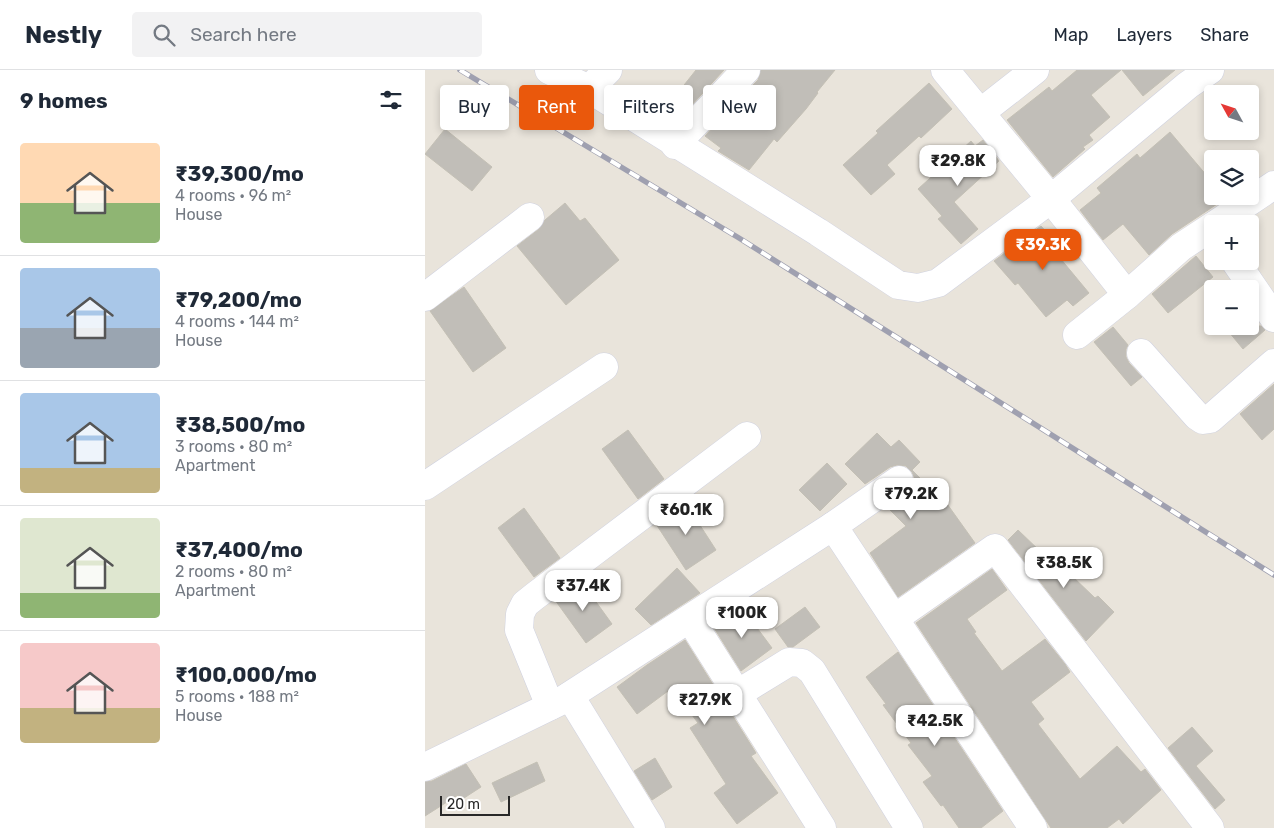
<!DOCTYPE html>
<html lang="en">
<head>
<meta charset="utf-8">
<style>
	:root { --surface:#fff; --page:#f2f2f3; --text:#1f2937; --muted:#747a83; --line:#e0e1e3; --accent:#ea580c }
	body { margin:0; font-family:Rubik,sans-serif; background:var(--page); color:var(--text); height:100vh; display:flex; flex-direction:column; font-size:19px; white-space:nowrap }
	* { box-sizing:border-box; margin:0 }
	p { font-size:16px; color:var(--muted) }
	.icon { flex:none; width:28px; height:28px; fill:none; stroke:currentColor; stroke-width:2; stroke-linecap:round; stroke-linejoin:round }
	.map { position:relative; flex:1; overflow:hidden }
	.side { display:flex; flex-direction:column; background:var(--surface); width:425px }
	.side>* { flex:none }
	.guide { position:absolute; left:15px; top:15px; width:475px; height:45px; display:flex; gap:10px }
	.needle { width:32px; rotate:310deg }
	.tools { position:absolute; left:779px; top:15px; display:grid; gap:10px }
	.tools a { display:grid; place-items:center; width:55px; height:55px; border-radius:5px; background:var(--surface); box-shadow:0 2px 8px #0003; font-size:25px }
	.scale { position:absolute; left:15px; bottom:12px; width:70px; box-sizing:border-box; padding-left:5px; border:2px solid #282828; border-top:0; font-size:14px; line-height:18px; white-space:nowrap; color:#282828; -webkit-text-stroke:4px #fff; paint-order:stroke }
	.price { position:absolute; translate:-50% -42px; padding:0 11px; border-radius:10px; background:#fff; color:#222; font-size:16px; line-height:32px; filter:drop-shadow(0 1px 2px #0008) }
	.price::after { content:''; position:absolute; left:50%; top:30px; width:15px; height:11px; margin-left:-8px; background:inherit; clip-path:polygon(0 0,100% 0,50% 100%) }
	.price.selected { background:var(--accent); color:#fff }
	ul { padding:0; list-style:none }
	li { display:flex; align-items:center; gap:15px; height:125px; padding:0 20px }
	li+li { border-top:1px solid var(--line) }
	li span { display:grid; place-items:center; flex:none; width:140px; height:100px; border-radius:5px; color:#555 }
	li>.icon { margin-inline-start:auto }
	span .icon { width:60px; height:60px; fill:#fffc; stroke-width:1 }
	li b { font-size:21px }
	h2 { display:flex; justify-content:space-between; align-items:center; height:60px; padding:0 20px; font-size:21px }
	.chip { padding:0 18px; border-radius:5px; background:var(--surface); box-shadow:0 2px 8px #0003; font-size:18px; line-height:45px }
	.chip.selected { background:var(--accent); color:#fff }
	header { display:flex; align-items:center; gap:30px; box-sizing:border-box; height:70px; padding:0 25px; background:var(--surface); border-bottom:1px solid var(--line) }
	header strong { font-size:24px }
	nav { display:flex; gap:28px; margin-inline-start:auto; font-size:18px }
	.search { width:350px; height:45px; background:var(--page); display:flex; align-items:center; gap:12px; box-sizing:border-box; padding:0 18px; border-radius:5px; color:var(--muted); font-size:19px }
	main { display:flex; flex:1; min-height:0 }
	.map>svg:first-child { display:block }
</style>
</head>
<body>
<header>
<strong>Nestly</strong>
<div class="search"><svg class="icon" aria-label="search" viewBox="0 0 24 24"><circle cx="10" cy="10" r="6"/><path d="M15 15l6 6"/></svg>Search here</div>
<nav><a>Map</a><a>Layers</a><a>Share</a></nav>
</header>
<main>
<section class="side">
<h2>9 homes<svg class="icon" aria-label="filters" viewBox="0 0 24 24"><path d="M4 7h16M4 17h16"/><circle cx="9" cy="7" r="2"/><circle cx="15" cy="17" r="2"/></svg></h2>
<ul>
<li><span style="background:linear-gradient(#ffd9b3 60%,#8fb573 0)"><svg class="icon" aria-label="home" viewBox="0 0 24 24"><path d="M3 11l9-7 9 7M6 9v11h12V9"/></svg></span><div><b>₹39,300/mo</b><p>4 rooms · 96 m²</p><p>House</p></div></li>
<li><span style="background:linear-gradient(#a9c7e8 60%,#9aa5b1 0)"><svg class="icon" aria-label="home" viewBox="0 0 24 24"><path d="M3 11l9-7 9 7M6 9v11h12V9"/></svg></span><div><b>₹79,200/mo</b><p>4 rooms · 144 m²</p><p>House</p></div></li>
<li><span style="background:linear-gradient(#a9c7e8 75%,#c2b280 0)"><svg class="icon" aria-label="home" viewBox="0 0 24 24"><path d="M3 11l9-7 9 7M6 9v11h12V9"/></svg></span><div><b>₹38,500/mo</b><p>3 rooms · 80 m²</p><p>Apartment</p></div></li>
<li><span style="background:linear-gradient(#dfe7d0 75%,#8fb573 0)"><svg class="icon" aria-label="home" viewBox="0 0 24 24"><path d="M3 11l9-7 9 7M6 9v11h12V9"/></svg></span><div><b>₹37,400/mo</b><p>2 rooms · 80 m²</p><p>Apartment</p></div></li>
<li><span style="background:linear-gradient(#f6c9c9 65%,#c2b280 0)"><svg class="icon" aria-label="home" viewBox="0 0 24 24"><path d="M3 11l9-7 9 7M6 9v11h12V9"/></svg></span><div><b>₹100,000/mo</b><p>5 rooms · 188 m²</p><p>House</p></div></li>
</ul>
</section>
<div class="map">
<svg width="849" height="758" viewBox="0 0 849 758">
	<rect width="100%" height="100%" fill="#e9e4db"/>
	<g fill="#c1beb8" stroke="#c4c0b5">
		<polygon points="271,0 299,0 253,50 240,39"/>
		<polygon points="336,0 410,0 392,22 393,23 381,39 352,72 349,69 324,100 293,81 296,78 280,66 300,44 315,56 338,29 325,18 333,10"/>
		<polygon points="652,0 696,0 666,25 685,47 664,65 668,70 658,77 660,79 628,107 582,50 624,17 627,21"/>
		<polygon points="697,0 750,0 718,26"/>
		<polygon points="504,13 527,39 496,68 494,66 462,95 470,104 446,125 418,95 453,63 451,61"/>
		<polygon points="20,59 67,97 47,121 0,84"/>
		<polygon points="745,62 788,113 788,126 804,126 747,164 724,185 698,154 678,170 655,140 676,123 672,118 712,84 715,88"/>
		<polygon points="558,70 574,91 529,132 553,159 536,174 513,149 517,146 493,119 546,71 550,76"/>
		<polygon points="140,133 155,151 160,148 194,190 141,235 92,176 114,159 120,150"/>
		<polygon points="616,156 625,166 631,161 646,179 635,188 664,223 648,236 642,230 621,247 593,213 590,215 569,191"/>
		<polygon points="771,186 788,207 743,243 727,224"/>
		<polygon points="39,217 81,278 48,302 5,241"/>
		<polygon points="799,256 836,256 840,260 818,279"/>
		<polygon points="688,257 703,275 701,279 701,287 704,293 717,307 706,316 669,272"/>
		<polygon points="849,314 849,359 837,370 815,344"/>
		<polygon points="203,360 239,409 213,429 177,379"/>
		<polygon points="452,363 466,377 474,370 495,392 487,400 513,426 515,424 550,473 473,527 445,483 481,456 462,437 483,423 488,417 490,409 487,402 481,396 472,395 465,397 440,414 420,394"/>
		<polygon points="402,393 422,414 395,441 374,420"/>
		<polygon points="260,432 291,480 261,500 231,454"/>
		<polygon points="99,438 135,488 109,507 73,458"/>
		<polygon points="593,460 643,508 646,505 670,528 673,526 689,542 661,571 583,470"/>
		<polygon points="252,498 275,523 226,555 210,539"/>
		<polygon points="567,499 582,520 542,549 551,562 549,563 577,601 620,569 640,594 645,602 606,632 619,649 613,654 655,709 692,676 716,702 720,699 736,720 698,754 694,749 682,758 626,758 491,553"/>
		<polygon points="156,511 187,554 161,573 130,530"/>
		<polygon points="380,537 395,557 368,577 363,577 350,559"/>
		<polygon points="318,539 347,578 316,601 286,553 298,546 302,551"/>
		<polygon points="260,570 331,683 326,686 353,723 312,754 289,723 301,714 265,658 273,653 247,618 212,644 192,617 222,595"/>
		<polygon points="473,582 578,741 556,758 534,758 518,735 516,736 498,712 507,706 483,675 486,673 458,635 461,634 441,607"/>
		<polygon points="767,657 788,681 771,696 800,730 790,739 743,678"/>
		<polygon points="230,688 247,717 227,730 209,701"/>
		<polygon points="112,692 120,711 76,732 67,713"/>
		<polygon points="41,694 56,717 36,730 33,725 0,746 0,712 7,711"/>
	</g>
	<g fill="none" stroke-linecap="round" stroke-linejoin="round">
		<g stroke="#d0d2e0" stroke-width="29">
			<g id="minor">
				<polyline points="124,0 164,19 393,162 473,215 493,218 513,213 626,129 763,15 785,0"/>
				<polyline points="520,0 626,129 702,225 756,177 788,156"/>
				<polyline points="164,19 183,0"/>
				<polyline points="555,43 610,0"/>
				<polyline points="250,75 321,0"/>
				<polyline points="791,154 849,115"/>
				<polyline points="810,191 849,248"/>
				<polyline points="0,227 105,147"/>
				<polyline points="652,265 702,225"/>
				<polyline points="716,283 772,346 778,350 785,349 849,293"/>
				<polyline points="0,416 179,297"/>
				<polyline points="408,456 474,410"/>
				<polyline points="470,548 570,478 785,758"/>
				<polyline points="265,549 397,758"/>
				<polyline points="312,624 364,592 377,593 387,601 484,758"/>
				<polyline points="145,626 226,758"/>
				<polyline points="125,636 94,560 95,544 100,534 110,526 322,366"/>
				<polyline points="0,697 138,630 408,456 608,758"/>
			</g>
		</g>
		<use href="#minor" stroke="#fff" stroke-width="28"/>
		<g stroke="#9fa0b0" stroke-width="5.5">
			<polyline id="rail" points="35,0 314,168 849,505"/>
		</g>
		<use href="#rail" stroke="#fff" stroke-width="4" stroke-dasharray="11" stroke-linecap="butt"/>
	</g>
</svg>
<div class="tools">
<a><svg class="needle" viewBox="-14 -14 28 28"><path d="M0-13l5 13h-10z" fill="#e53935"/><path d="M0 13l5-13h-10z" fill="#747a83"/></svg></a>
<a><svg class="icon" aria-label="layers" viewBox="0 0 24 24"><path d="M12 4l9 5-9 5-9-5zM3 14l9 5 9-5"/></svg></a>
<a>+</a>
<a>−</a>
</div>
<div class="scale">20 m</div>
<b class="price" style="left:533px;top:117px">₹29.8K</b>
<b class="price selected" style="left:618px;top:201px">₹39.3K</b>
<b class="price" style="left:486px;top:450px">₹79.2K</b>
<b class="price" style="left:261px;top:466px">₹60.1K</b>
<b class="price" style="left:639px;top:519px">₹38.5K</b>
<b class="price" style="left:158px;top:542px">₹37.4K</b>
<b class="price" style="left:317px;top:569px">₹100K</b>
<b class="price" style="left:280px;top:656px">₹27.9K</b>
<b class="price" style="left:510px;top:677px">₹42.5K</b>
<div class="guide">
<a class="chip">Buy</a>
<a class="chip selected">Rent</a>
<a class="chip">Filters</a>
<a class="chip">New</a>
</div>
</div>
</main>
</body>
</html>
